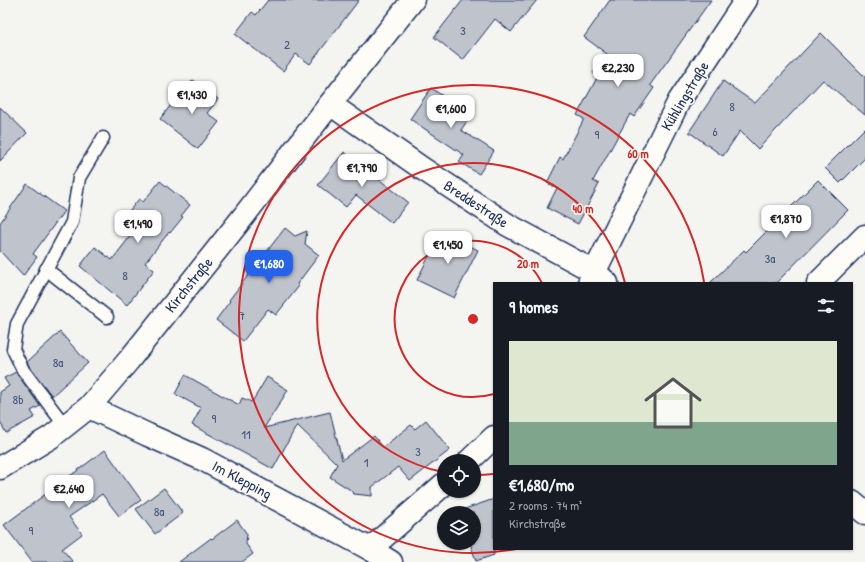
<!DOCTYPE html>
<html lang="en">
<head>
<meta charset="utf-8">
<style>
	:root { --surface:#171b24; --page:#20242c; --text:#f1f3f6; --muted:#9ea1a6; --accent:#2563eb }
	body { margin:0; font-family:"Patrick Hand",sans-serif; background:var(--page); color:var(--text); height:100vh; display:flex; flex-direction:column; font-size:15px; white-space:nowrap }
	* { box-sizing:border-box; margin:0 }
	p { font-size:13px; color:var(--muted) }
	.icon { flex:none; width:22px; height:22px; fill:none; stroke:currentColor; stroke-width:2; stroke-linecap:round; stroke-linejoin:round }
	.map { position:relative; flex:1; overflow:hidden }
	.drawer { position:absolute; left:493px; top:282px; width:360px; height:268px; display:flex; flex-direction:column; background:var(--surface); border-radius:0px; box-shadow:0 1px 3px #0004 }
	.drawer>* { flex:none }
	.buttons { position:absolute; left:437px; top:454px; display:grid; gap:8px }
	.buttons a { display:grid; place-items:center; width:44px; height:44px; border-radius:50%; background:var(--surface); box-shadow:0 1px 3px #0004; font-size:20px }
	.price { position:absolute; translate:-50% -34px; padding:0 9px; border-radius:8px; background:#fff; color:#222; font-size:13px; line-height:26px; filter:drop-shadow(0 1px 2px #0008) }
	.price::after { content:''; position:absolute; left:50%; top:24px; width:12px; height:9px; margin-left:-6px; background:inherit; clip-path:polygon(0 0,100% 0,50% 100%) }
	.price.active { background:var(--accent); color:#fff }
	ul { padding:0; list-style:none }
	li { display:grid; align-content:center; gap:8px; height:212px; padding:0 16px }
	li span { display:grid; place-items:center; height:124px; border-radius:0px; color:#555 }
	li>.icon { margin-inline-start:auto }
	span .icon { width:72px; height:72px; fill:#fffc; stroke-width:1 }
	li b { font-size:17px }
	h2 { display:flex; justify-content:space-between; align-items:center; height:48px; padding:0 16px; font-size:17px }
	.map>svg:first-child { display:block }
</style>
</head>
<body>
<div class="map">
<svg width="865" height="562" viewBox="0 0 865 562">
	<rect width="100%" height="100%" fill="#f4f4f1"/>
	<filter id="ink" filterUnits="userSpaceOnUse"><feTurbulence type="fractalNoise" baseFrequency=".025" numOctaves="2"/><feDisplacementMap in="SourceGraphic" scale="8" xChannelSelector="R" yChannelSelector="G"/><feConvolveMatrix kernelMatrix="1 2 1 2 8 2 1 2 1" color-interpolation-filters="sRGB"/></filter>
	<g filter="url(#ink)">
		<g fill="#bfc3cc" stroke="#1b2f5e">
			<polygon points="268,0 359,0 310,64 296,54 283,71 235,34 252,12 256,15"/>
			<polygon points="463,0 537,0 511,32 495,19 463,60 434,37"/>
			<polygon points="610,0 711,0 650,85 654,88 634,117 630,114 593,181 599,184 578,224 547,208 557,188 547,183 560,157 563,159 584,119 577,115 598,76 593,73 607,54 584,37"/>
			<polygon points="821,33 865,77 865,115 823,80 758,149 740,131 723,156 689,132 723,81 755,103"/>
			<polygon points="193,80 218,99 207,113 219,122 198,149 160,119 174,101 176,102"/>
			<polygon points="431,88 471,115 461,130 494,151 479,174 459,162 464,155 410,119"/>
			<polygon points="0,107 27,133 0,161"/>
			<polygon points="865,128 865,158 840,183 825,168"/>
			<polygon points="344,152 408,202 392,223 356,195 346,207 318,185"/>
			<polygon points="818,180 848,210 776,283 710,283 744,250 746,252"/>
			<polygon points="160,181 190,205 181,216 183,217 170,233 169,232 145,263 154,270 127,305 80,266 95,247 112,260 138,226 125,216 139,199 143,202"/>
			<polygon points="27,184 64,211 33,254 37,257 23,276 0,251 0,223"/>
			<polygon points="285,228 295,236 307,231 305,244 319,255 297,284 299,286 276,315 268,309 243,341 216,320 230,301 229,300"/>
			<polygon points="441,232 478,250 454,298 417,280"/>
			<polygon points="60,332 88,363 52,396 29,366 27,362"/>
			<polygon points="16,372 40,406 31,411 35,417 6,433 0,422 0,392 9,386 4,378"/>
			<polygon points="185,375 239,405 242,398 252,402 267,377 288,390 264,428 330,412 342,460 374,436 383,447 411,425 415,429 426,420 450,450 410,481 398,467 372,487 372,496 354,494 349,489 330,477 337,464 297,425 273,469 192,425 201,408 175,394"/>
			<polygon points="105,450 141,500 119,516 102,494 69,517 82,534 62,549 73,562 32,562 4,525"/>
			<polygon points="164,488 183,513 155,534 136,509"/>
			<polygon points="494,499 494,555 476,561 470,543 474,543 474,513 460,513 459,511"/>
			<polygon points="237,520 247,534 246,544 253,554 242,562 179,562 211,538 212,539"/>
		</g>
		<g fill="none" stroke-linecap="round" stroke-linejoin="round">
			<g stroke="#1b2f5e" stroke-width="15">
				<g id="service">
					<polyline points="46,269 107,317"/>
					<polyline points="65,426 23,370 13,349 17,324 72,222 79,178 103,138"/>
				</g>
			</g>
			<g stroke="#1b2f5e" stroke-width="25">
				<g id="minor">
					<polyline points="330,104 423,169 508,225 595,272 607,283"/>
					<polyline points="589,283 679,101 746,0"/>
					<polyline points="818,283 865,236"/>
					<polyline points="89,407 148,435 202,459 370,549 391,562"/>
					<polyline points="469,461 494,437"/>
					<polyline points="0,468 51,437 89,407 129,360 243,217 330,104 413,0"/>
					<polyline points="852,502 865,513"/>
					<polyline points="370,549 444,484"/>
				</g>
			</g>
			<use href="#service" stroke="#fdfcf7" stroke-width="12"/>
			<use href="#minor" stroke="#fdfcf7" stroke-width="22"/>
		</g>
	</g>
	<g fill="none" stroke="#d62828" stroke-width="2">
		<path d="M494 394A78 78 0 1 1 542 283"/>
		<path d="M493 474A156 156 0 0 1 474 475M443 472A156 156 0 1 1 625 283"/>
		<path d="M516 549A234 234 0 1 1 704 282"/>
	</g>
	<g text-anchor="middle" stroke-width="3" stroke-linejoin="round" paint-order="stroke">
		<g font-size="13" fill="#44547a">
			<text x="463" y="35">3</text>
			<text x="287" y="49">2</text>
			<text x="732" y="111">8</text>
			<text x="715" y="136">6</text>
			<text x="597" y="139">9</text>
			<text x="770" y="263">3a</text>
			<text x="125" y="280">8</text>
			<text x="242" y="320">7</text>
			<text x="58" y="367">8a</text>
			<text x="18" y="404">8b</text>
			<text x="214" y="423">9</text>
			<text x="246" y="439">11</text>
			<text x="418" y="456">3</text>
			<text x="366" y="467">1</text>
			<text x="159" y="516">8a</text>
			<text x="31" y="535">9</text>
		</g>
		<g font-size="15" fill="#1b2f5e" stroke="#fdfcf7">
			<text transform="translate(685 96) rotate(-59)" y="5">Kühlingstraße</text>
			<text transform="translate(476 204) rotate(33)" y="5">Breddestraße</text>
			<text transform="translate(189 285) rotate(-51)" y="5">Kirchstraße</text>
			<text transform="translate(242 480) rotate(28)" y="5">Im Klepping</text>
		</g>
	</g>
	<circle cx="473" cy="319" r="6" fill="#d62828" stroke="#fdfcf7" stroke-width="2"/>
	<g font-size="12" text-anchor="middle" font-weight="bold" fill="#d62828" stroke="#fdfcf7" stroke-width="3" stroke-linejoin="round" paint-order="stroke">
		<text x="638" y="158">60 m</text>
		<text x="583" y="213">40 m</text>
		<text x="528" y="268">20 m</text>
	</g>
</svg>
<div class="buttons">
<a><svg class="icon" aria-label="locate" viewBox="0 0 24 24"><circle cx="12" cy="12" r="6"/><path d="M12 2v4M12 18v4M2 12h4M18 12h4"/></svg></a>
<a><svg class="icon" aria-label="layers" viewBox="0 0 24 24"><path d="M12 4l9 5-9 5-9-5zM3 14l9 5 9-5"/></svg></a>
</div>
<b class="price" style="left:618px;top:88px">€2,230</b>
<b class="price" style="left:192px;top:115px">€1,430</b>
<b class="price" style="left:451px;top:129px">€1,600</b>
<b class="price" style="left:362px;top:188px">€1,790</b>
<b class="price" style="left:786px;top:239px">€1,870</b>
<b class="price" style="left:138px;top:244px">€1,490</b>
<b class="price" style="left:448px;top:265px">€1,450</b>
<b class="price active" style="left:269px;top:284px">€1,680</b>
<b class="price" style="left:69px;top:509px">€2,640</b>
<section class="drawer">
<h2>9 homes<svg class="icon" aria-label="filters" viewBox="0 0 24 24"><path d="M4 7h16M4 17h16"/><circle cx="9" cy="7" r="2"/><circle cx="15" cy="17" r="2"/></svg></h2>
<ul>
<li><span style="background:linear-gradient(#dfe7d0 65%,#7fa58c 0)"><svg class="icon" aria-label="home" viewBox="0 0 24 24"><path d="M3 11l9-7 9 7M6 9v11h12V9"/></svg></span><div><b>€1,680/mo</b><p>2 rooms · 74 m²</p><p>Kirchstraße</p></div></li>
</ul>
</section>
</div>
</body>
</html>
